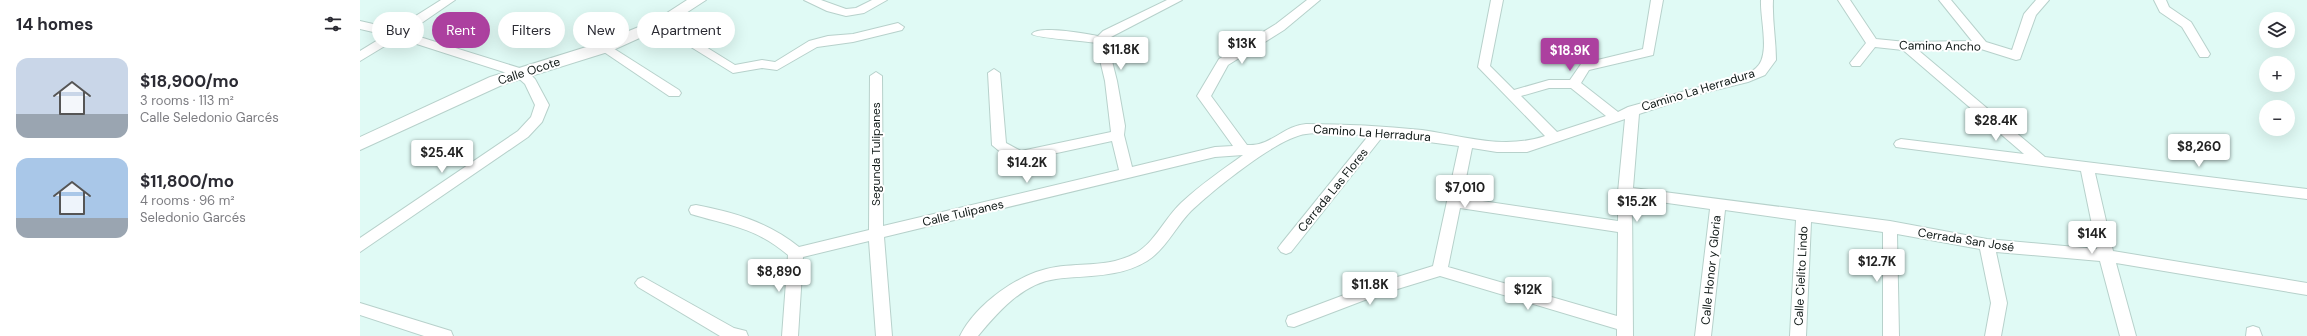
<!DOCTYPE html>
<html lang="en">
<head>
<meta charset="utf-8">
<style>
	:root { --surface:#fff; --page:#f7f7f7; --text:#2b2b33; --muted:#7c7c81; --accent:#ac409f }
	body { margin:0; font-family:"DM Sans",sans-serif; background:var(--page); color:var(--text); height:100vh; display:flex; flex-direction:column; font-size:15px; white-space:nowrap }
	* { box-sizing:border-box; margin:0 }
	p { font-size:13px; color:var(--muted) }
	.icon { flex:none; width:22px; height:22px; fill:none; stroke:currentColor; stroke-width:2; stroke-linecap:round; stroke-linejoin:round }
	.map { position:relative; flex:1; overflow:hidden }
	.details { display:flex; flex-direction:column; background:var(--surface); width:360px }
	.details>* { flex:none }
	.banner { position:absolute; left:12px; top:12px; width:380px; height:36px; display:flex; gap:8px }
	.buttons { position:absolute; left:1899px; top:12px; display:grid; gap:8px }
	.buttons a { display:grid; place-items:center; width:36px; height:36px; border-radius:50%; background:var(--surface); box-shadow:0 4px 16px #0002; font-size:20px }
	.price { position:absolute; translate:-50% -34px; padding:0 9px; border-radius:4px; background:#fff; color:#222; font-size:13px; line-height:26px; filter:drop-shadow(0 1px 2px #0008) }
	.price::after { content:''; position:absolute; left:50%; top:24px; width:12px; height:9px; margin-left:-6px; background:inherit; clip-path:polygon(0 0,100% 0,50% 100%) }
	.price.active { background:var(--accent); color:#fff }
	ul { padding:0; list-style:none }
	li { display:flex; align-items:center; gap:12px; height:100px; padding:0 16px }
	li span { display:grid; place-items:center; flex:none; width:112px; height:80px; border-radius:12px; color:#555 }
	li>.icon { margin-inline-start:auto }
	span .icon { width:48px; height:48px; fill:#fffc; stroke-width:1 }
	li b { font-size:17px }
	h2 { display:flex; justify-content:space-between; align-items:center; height:48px; padding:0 16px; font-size:17px }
	.chip { padding:0 14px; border-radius:18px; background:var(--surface); box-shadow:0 4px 16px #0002; font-size:14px; line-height:36px }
	.chip.active { background:var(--accent); color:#fff }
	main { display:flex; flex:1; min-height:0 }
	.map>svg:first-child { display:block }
</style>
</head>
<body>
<main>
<section class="details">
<h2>14 homes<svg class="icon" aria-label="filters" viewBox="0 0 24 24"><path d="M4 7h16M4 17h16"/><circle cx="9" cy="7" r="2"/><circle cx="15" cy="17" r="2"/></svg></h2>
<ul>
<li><span style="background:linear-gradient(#c9d6e8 70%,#9aa5b1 0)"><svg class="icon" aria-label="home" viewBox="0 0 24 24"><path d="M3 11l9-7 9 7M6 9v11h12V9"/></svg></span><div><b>$18,900/mo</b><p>3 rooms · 113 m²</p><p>Calle Seledonio Garcés</p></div></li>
<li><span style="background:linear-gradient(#a9c7e8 75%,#9aa5b1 0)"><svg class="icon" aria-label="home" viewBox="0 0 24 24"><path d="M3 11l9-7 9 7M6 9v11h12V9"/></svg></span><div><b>$11,800/mo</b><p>4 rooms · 96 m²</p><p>Seledonio Garcés</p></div></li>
</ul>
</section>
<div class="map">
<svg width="1947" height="336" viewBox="0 0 1947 336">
	<rect width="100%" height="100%" fill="#e0faf5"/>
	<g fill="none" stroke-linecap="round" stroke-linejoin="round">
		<g stroke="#b7d1cb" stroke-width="2">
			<g id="minor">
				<polygon points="81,0 95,0 47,33 166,70 175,79 189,105 182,122 168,137 0,252 0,238 158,131 171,117 175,105 165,84 156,76 38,38 0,61 0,51 26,35 0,29 0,21 35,29"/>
				<polygon points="444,0 461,0 486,9 496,8 512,0 527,0 504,13 486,16 467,11"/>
				<path d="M807,0H822L751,37L747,41L757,81L765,126L764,135L772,167L855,147L873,146L837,96L859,59L916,24L947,0H960L924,30L868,65L851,96L887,145C891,145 895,145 899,144C915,140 928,125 946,124C985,124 1024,126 1062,130C1103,136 1144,150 1185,136L1118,67L1131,0H1143L1130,66L1154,90L1189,80H1210L1221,64L1283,49L1291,0H1303L1293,55L1229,70L1221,83L1258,112L1268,107L1379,76C1384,74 1392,72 1396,68C1411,56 1400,19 1401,0H1413C1412,20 1416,40 1416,60L1405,75L1388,82L1339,94L1279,114L1273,188L1530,221L1627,239L1737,249L1721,171L1536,147L1534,144L1536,141L1541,139L1664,154L1543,50L1515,47L1500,66H1492L1490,63L1506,43L1478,0H1490L1516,39L1546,42L1612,41L1579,0H1591L1626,42L1652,50L1664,14L1676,0H1689L1676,15L1660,59L1656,60L1621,49L1558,50L1685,157L1947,189V199L1735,173L1753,251L1947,283V295L1756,263L1776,336H1760L1740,261L1636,252L1647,303L1641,336H1625L1631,303L1620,249L1537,234L1539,336H1523V232L1451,222L1446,336H1430L1436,220L1365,210L1351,336H1335L1350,209L1272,198L1273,336H1257V329L1080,276L1018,295L934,327L928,326L926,321L928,316L1008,286L1073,266L1099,146L1023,136L931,252L926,254L921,252L918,248L921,244L1009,135C989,135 966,131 946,134C918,137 852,191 831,211C816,226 806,249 787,261C759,278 728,275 696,279C663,283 638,312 618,336H600C616,304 660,272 696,267C724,263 750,267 776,253C795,242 805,218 821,203C840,185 862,170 883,155L855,157L524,237L532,336H516L509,241L443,257L438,336H422L428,255C395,227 370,226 331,214L329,210L331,206L336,205C373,212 408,222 439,247L509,230L510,76L516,72L522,76L523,226L759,170L752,141L660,161L644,155L632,145L628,73L634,69L640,73L646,143L661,151L751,132L745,81L736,43C726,41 675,38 672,34C678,25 727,34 738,36L743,31ZM1189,88H1211L1246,116L1197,132L1161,96ZM1265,119L1258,192V221L1102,198L1112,148L1137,152H1167ZM1100,208L1258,232L1257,316L1088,267Z"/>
				<polygon points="1794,0 1806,0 1809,7 1831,22 1850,54 1848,57 1840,57 1822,27 1800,12"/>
				<polygon points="301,19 375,65 402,60 415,62 449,41 468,36 493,34 538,23 544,27 542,30 493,42 457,47 417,70 402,68 373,73 297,26 295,23"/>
				<polygon points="245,43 319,90 321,93 319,96 309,96 241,50 239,47"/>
				<polygon points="283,277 374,328 386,331 388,336 360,336 278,287 275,283 278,279"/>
				<polygon points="0,303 91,331 93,336 64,336 0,315"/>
				<polygon points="1893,326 1899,328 1902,336 1886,336 1887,328"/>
			</g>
		</g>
		<g stroke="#b7d1cb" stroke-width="2">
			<polygon id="tertiary" points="327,0 346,0 306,26 251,51 142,85 0,150 0,137 130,77 239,43 296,20"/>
		</g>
		<use href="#minor" fill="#fff" fill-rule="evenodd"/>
		<use href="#tertiary" fill="#fff" fill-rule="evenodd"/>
	</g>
	<g text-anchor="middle" stroke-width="4" stroke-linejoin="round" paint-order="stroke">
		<g font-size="12" fill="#0d1614" stroke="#fff">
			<text transform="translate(1580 46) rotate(1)" y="4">Camino Ancho</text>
			<text transform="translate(169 71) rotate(-18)" y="4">Calle Ocote</text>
			<text transform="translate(1338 90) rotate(-17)" y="4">Camino La Herradura</text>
			<text transform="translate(1012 133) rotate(4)" y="4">Camino La Herradura</text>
			<text transform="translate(516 154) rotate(-90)" y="4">Segunda Tulipanes</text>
			<text transform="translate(973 190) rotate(-51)" y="4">Cerrada Las Flores</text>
			<text transform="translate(603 213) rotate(-13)" y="4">Calle Tulipanes</text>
			<text transform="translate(1606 240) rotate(9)" y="4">Cerrada San José</text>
			<text transform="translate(1351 270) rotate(-84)" y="4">Calle Honor y Gloria</text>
			<text transform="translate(1441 276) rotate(-87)" y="4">Calle Cielito Lindo</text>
		</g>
	</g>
</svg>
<div class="buttons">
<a><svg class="icon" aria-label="layers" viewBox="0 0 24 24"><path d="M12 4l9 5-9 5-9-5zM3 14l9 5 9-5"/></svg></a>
<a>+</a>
<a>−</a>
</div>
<b class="price" style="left:882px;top:65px">$13K</b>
<b class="price" style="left:761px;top:71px">$11.8K</b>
<b class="price active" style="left:1210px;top:72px">$18.9K</b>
<b class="price" style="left:1636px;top:142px">$28.4K</b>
<b class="price" style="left:1839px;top:168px">$8,260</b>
<b class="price" style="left:82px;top:174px">$25.4K</b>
<b class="price" style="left:667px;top:184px">$14.2K</b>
<b class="price" style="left:1105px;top:209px">$7,010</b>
<b class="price" style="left:1277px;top:223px">$15.2K</b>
<b class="price" style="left:1732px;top:255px">$14K</b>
<b class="price" style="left:1517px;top:283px">$12.7K</b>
<b class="price" style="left:419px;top:293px">$8,890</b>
<b class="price" style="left:1010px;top:306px">$11.8K</b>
<b class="price" style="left:1168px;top:311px">$12K</b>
<div class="banner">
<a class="chip">Buy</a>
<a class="chip active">Rent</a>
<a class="chip">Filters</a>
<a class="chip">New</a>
<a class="chip">Apartment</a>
</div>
</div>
</main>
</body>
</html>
